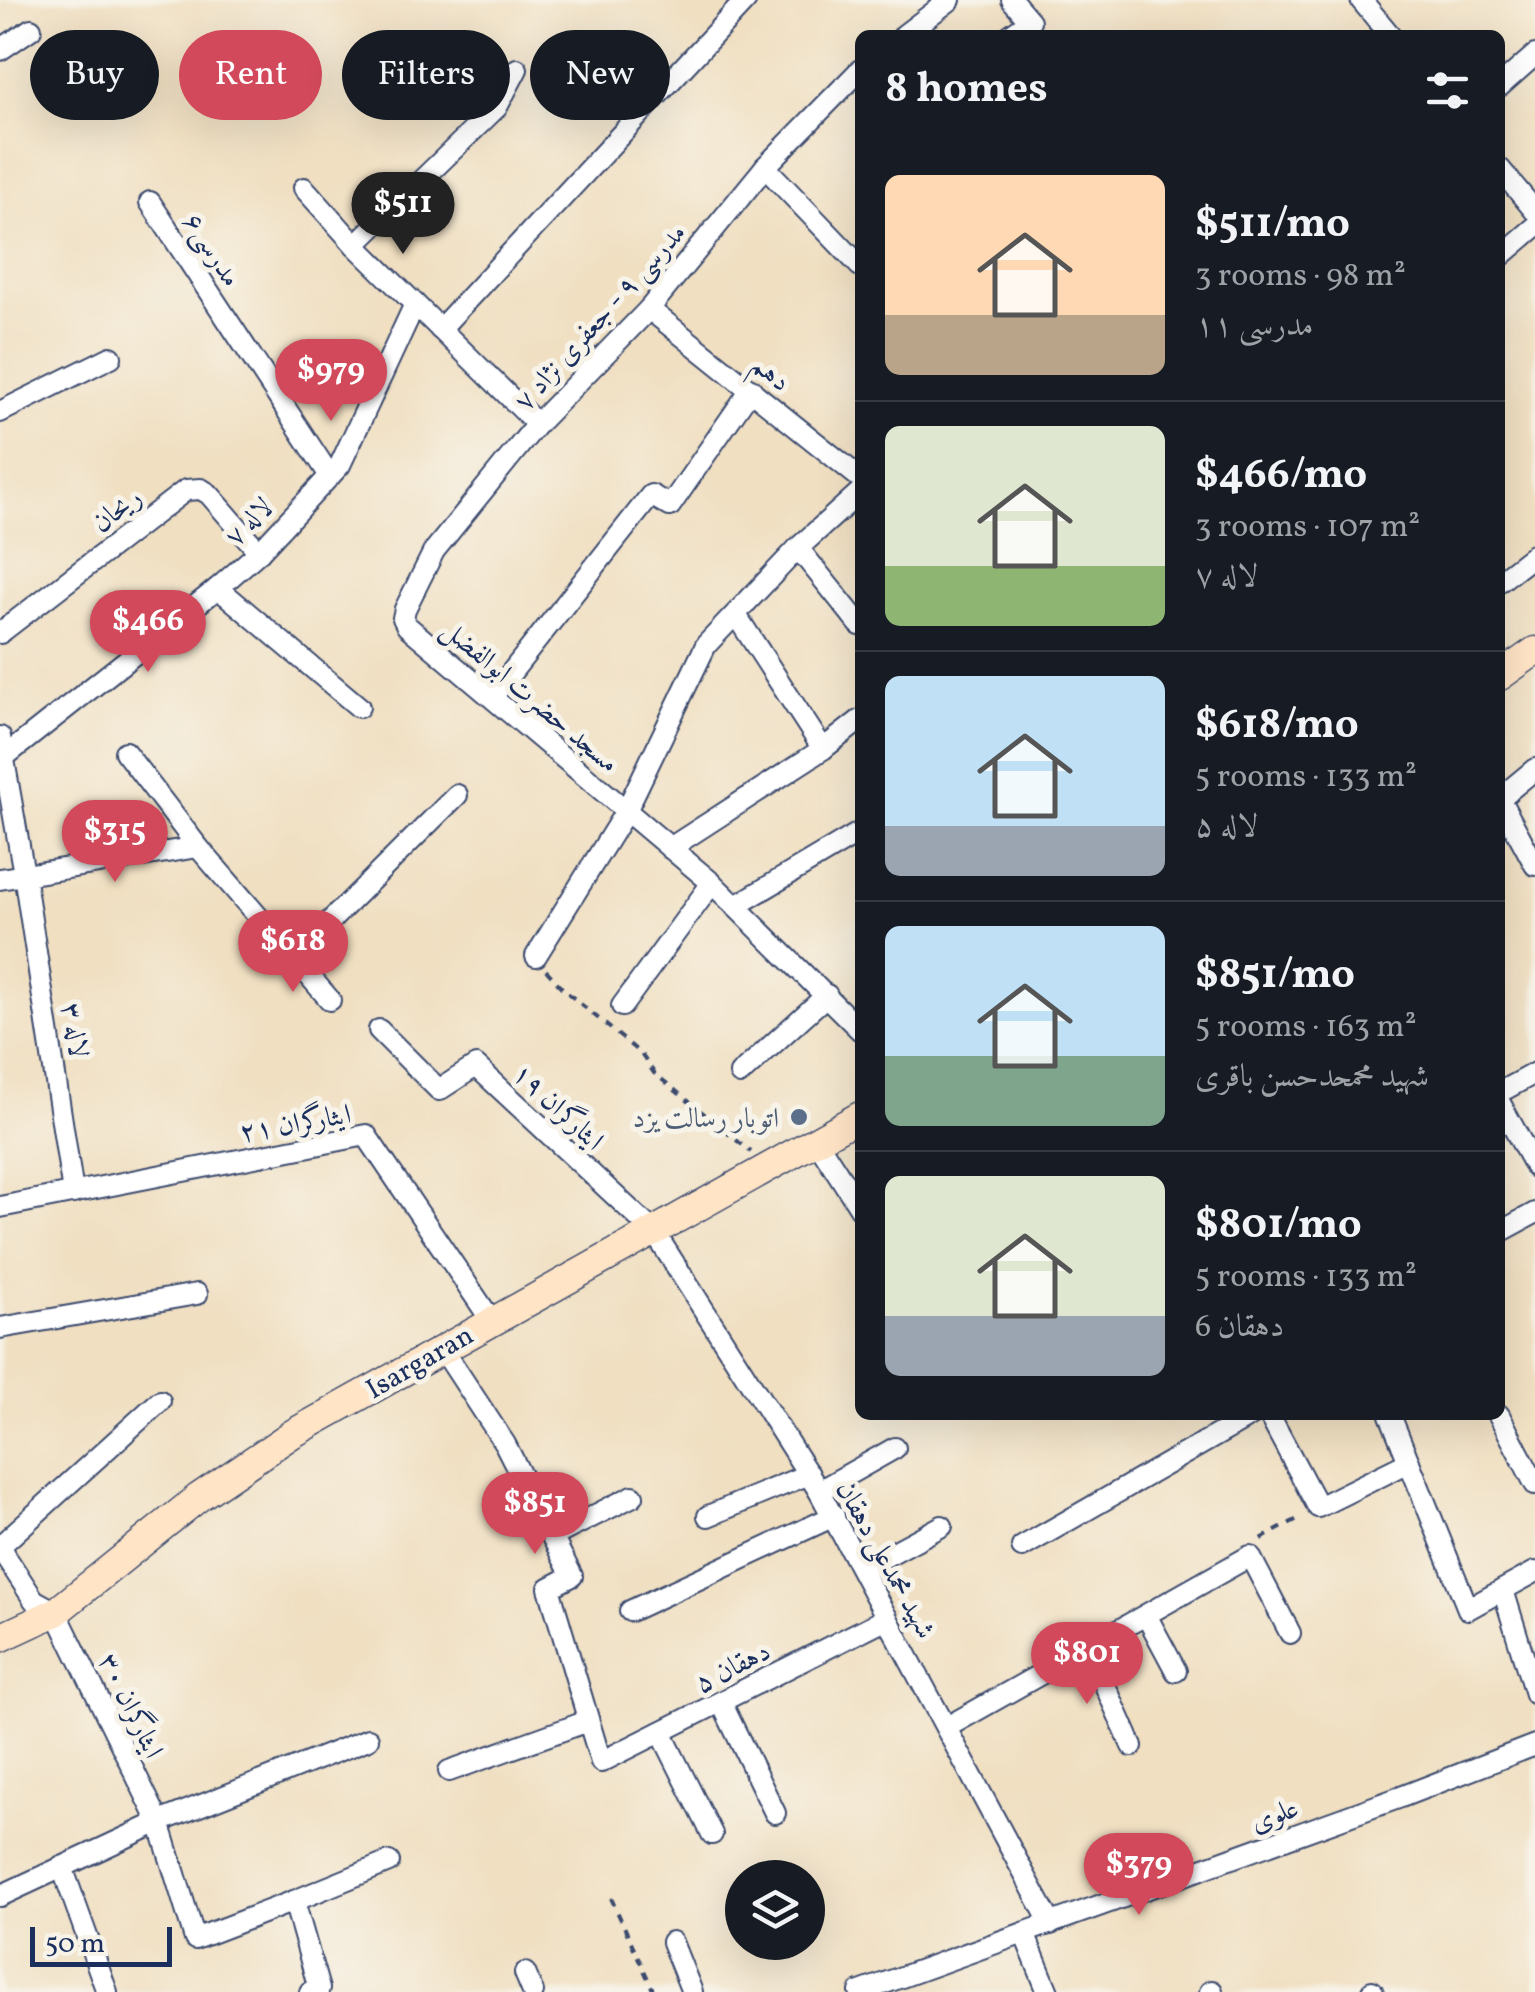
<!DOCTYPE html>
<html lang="en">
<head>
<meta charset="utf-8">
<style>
	:root { --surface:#171b24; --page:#242831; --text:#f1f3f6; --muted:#9ea1a6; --line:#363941; --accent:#d1495b }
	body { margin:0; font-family:Vollkorn,Amiri,serif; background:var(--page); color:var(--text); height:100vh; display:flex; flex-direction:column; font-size:38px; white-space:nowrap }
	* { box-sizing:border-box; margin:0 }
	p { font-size:32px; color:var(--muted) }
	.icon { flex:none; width:55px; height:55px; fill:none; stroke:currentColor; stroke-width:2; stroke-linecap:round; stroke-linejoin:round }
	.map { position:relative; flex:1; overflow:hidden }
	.drawer { position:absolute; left:855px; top:30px; width:650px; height:1390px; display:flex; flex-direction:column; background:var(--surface); border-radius:15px; box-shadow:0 10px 40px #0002 }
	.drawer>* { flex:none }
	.hud { position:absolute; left:30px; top:30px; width:675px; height:90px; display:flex; gap:20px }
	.tools { position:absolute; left:725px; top:1860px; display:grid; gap:20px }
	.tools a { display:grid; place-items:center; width:100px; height:100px; border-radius:50%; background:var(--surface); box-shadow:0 10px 40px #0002; font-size:50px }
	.scale { position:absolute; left:30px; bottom:25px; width:142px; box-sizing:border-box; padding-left:10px; border:5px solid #1b2f5e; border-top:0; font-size:28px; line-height:35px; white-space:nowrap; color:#1b2f5e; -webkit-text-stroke:8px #f7f3e8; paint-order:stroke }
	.price { position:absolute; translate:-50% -85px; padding:0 22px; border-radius:35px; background:var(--accent); color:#fff; font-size:32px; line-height:65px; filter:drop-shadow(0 2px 5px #0008) }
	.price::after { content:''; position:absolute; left:50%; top:60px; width:30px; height:22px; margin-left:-15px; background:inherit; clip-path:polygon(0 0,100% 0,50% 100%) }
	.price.on { background:#222; color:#fff }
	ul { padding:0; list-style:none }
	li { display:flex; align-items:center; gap:30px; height:250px; padding:0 30px }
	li+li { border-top:2px solid var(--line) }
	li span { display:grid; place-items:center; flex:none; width:280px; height:200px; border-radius:15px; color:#555 }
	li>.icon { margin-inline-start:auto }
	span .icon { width:120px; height:120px; fill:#fffc; stroke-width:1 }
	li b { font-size:42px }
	h2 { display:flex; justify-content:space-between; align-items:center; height:120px; padding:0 30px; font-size:42px }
	.chip { padding:0 35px; border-radius:45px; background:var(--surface); box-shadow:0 10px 40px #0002; font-size:35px; line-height:90px }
	.chip.on { background:var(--accent); color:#fff }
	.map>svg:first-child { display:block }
</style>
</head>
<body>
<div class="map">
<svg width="1535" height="1992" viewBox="0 0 1535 1992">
	<rect width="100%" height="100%" fill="#f7f3e8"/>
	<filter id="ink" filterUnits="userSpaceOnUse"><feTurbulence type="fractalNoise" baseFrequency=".01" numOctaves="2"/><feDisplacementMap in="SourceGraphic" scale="20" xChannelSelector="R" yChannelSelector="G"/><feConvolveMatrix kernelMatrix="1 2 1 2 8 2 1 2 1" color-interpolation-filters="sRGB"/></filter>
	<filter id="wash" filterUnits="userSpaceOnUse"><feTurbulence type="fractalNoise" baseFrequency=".0048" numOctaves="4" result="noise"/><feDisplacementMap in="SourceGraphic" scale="40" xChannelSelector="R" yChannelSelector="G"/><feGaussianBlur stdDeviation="2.25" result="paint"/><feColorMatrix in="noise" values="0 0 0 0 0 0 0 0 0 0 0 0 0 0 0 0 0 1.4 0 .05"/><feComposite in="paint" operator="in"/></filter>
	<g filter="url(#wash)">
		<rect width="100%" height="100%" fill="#f0dfc1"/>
	</g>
	<g filter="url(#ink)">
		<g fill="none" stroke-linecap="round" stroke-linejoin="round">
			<g stroke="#3b496d" stroke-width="24">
				<g id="street">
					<polyline points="1361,0 1390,35"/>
					<polyline points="904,35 950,0"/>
					<polyline points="1010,35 1030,21 1012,0"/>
					<polyline points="0,50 31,29"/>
					<polyline points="860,70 765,167 649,309 537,424 434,551 405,609 403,618 407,626 712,883 860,1030"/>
					<polyline points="1500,86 1535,55"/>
					<polyline points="765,167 860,266"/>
					<polyline points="1500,169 1535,211"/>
					<polyline points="304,188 355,245 537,424"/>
					<polyline points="150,202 330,476"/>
					<polyline points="355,245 497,107 517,69"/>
					<polyline points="1500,257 1535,227"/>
					<polyline points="649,309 860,478"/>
					<polyline points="440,329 746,0"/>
					<polyline points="0,412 111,357"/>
					<polyline points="798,548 860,625"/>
					<polyline points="1500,581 1535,554"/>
					<polyline points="218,588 359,707"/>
					<polyline points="736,615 823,749"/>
					<polyline points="0,633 186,490 201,489 209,494 259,552"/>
					<polyline points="492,697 651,495 670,506 751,389"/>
					<polyline points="0,737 24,874 73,1193"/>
					<polyline points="125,752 198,847 330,1000"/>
					<polyline points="4,757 218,588 259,552 340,465 415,304"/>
					<polyline points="1500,798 1535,769"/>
					<polyline points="1500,800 1535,865"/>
					<polyline points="670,848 823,749 860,720"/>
					<polyline points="0,879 198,847"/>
					<polyline points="737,905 860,832"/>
					<polyline points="536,956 626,811 706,645 798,548 860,492"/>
					<polyline points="294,957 457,795"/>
					<polyline points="622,1006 712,883"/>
					<polyline points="379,1030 439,1090 476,1066 655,1233 819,1491 1051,1924"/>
					<polyline points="740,1074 827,995"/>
					<polyline points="1500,1092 1535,1073"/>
					<polyline points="1500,1103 1535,1167"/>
					<polyline points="817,1141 860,1208"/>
					<polyline points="0,1207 366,1135 491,1320"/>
					<polyline points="1500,1232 1535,1213"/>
					<polyline points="0,1328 197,1294"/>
					<polyline points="442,1348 505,1444 572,1576 549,1588 601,1762 887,1618"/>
					<polyline points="1269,1415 1318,1507 1409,1462"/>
					<polyline points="1390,1415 1468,1609 1535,1572"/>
					<polyline points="1499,1415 1535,1484"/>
					<polyline points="819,1491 895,1448"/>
					<polyline points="708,1516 809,1474"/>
					<polyline points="552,1537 633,1496"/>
					<polyline points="0,1546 160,1401"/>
					<polyline points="1022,1547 1252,1415"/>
					<polyline points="0,1548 34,1600 56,1612 159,1822 195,1939 294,1901 319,1989 310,1992"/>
					<polyline points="862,1569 942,1526"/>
					<polyline points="1503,1590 1535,1694"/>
					<polyline points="630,1611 834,1516"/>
					<polyline points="1146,1615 1176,1671"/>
					<polyline points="1088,1647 1132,1746"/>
					<polyline points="721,1702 775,1813"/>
					<polyline points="947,1727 1250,1556 1290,1633"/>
					<polyline points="661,1732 712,1834"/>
					<polyline points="449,1771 588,1721"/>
					<polyline points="62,1867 107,1992"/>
					<polyline points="0,1896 159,1822 368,1739"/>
					<polyline points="294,1901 389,1862"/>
					<polyline points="1024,1933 1048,1992"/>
					<polyline points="672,1942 692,1992"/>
					<polyline points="525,1973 533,1992"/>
					<polyline points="1372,1991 1373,1992"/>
					<polyline points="860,1992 1401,1797 1535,1745"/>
					<polyline points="1210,1992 1212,1991"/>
				</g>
			</g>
			<g stroke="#3b496d" stroke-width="31">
				<g id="secondary">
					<polyline points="1500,676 1535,651"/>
					<polyline points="0,1638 56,1612 199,1497 292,1434 860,1116"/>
				</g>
			</g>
			<g stroke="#3b496d" stroke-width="4" stroke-dasharray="8 8" stroke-linecap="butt">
				<polyline points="546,970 564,990 641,1054 654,1073 751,1152"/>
				<polyline points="1261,1539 1301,1517"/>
				<polyline points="611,1898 654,1992"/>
			</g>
			<use href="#street" stroke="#fff" stroke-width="20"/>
			<use href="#secondary" stroke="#ffe4c6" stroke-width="28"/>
		</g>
	</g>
	<circle fill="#5c6f8a" stroke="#f7f3e8" stroke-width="4" cx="799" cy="1117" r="10"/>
	<g text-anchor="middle" stroke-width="10" stroke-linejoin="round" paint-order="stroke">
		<g font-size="28" fill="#1b2f5e" stroke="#f7f3e8">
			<text transform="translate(213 249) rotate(57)" y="10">مدرسی۶</text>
			<text transform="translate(599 316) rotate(-48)" y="10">مدرسی ۹ - جعفری نژاد ۷</text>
			<text transform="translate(772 372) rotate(39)" y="10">دهم</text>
			<text transform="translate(116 509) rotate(-38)" y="10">ریحان</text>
			<text transform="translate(248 521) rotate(-45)" y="10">لاله ۷</text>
			<text transform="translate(531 695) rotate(40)" y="10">مسجد حضرت ابوالفضل</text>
			<text transform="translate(76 1030) rotate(81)" y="10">لاله ۳</text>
			<text transform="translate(559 1106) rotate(43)" y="10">ایثارگران ۱‍۹</text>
			<text transform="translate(295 1122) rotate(-10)" y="10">ایثارگران ۲۱</text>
			<text transform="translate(419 1361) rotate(-30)" y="10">Isargaran</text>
			<text transform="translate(887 1559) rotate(61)" y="10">شهید محمدعلی دهقان</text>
			<text transform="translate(732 1666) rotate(-27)" y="10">دهقان ۵</text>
			<text transform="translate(132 1705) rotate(64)" y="10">ایثارگران ۳۰</text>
			<text transform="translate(1274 1814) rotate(-20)" y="10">علوی</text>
		</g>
		<g font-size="28" fill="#4e5e75" stroke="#f7f3e8" text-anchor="end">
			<text x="779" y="1127">اتوبار رسالت یزد</text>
		</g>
	</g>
</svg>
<div class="tools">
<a><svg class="icon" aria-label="layers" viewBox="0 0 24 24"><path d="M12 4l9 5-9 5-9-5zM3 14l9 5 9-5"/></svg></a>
</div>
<div class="scale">50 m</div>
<b class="price on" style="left:403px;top:257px">$511</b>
<b class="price" style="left:331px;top:424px">$979</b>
<b class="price" style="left:148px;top:675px">$466</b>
<b class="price" style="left:115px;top:885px">$315</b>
<b class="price" style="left:293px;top:995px">$618</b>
<b class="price" style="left:535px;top:1557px">$851</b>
<b class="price" style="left:1087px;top:1707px">$801</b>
<b class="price" style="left:1139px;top:1918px">$379</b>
<div class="hud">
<a class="chip">Buy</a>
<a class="chip on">Rent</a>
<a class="chip">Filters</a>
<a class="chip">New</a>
</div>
<section class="drawer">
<h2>8 homes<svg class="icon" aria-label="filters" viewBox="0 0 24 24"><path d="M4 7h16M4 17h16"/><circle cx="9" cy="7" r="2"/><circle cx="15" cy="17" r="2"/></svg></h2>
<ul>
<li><span style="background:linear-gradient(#ffd9b3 70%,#b9a48a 0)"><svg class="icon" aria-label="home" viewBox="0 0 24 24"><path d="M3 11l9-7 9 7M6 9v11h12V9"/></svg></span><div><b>$511/mo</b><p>3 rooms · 98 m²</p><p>مدرسی ۱۱</p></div></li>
<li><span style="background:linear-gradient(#dfe7d0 70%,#8fb573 0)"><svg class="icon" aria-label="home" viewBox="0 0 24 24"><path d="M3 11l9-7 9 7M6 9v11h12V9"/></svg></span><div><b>$466/mo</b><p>3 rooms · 107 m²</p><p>لاله ۷</p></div></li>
<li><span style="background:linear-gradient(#bfe0f5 75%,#9aa5b1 0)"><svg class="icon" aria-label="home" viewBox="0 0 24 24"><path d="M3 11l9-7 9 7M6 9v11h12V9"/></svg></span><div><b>$618/mo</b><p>5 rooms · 133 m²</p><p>لاله ۵</p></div></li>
<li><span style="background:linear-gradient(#bfe0f5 65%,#7fa58c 0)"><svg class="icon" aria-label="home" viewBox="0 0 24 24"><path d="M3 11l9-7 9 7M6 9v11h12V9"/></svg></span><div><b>$851/mo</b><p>5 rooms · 163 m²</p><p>شهید محمحدحسن باقری</p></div></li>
<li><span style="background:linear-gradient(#dfe7d0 70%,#9aa5b1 0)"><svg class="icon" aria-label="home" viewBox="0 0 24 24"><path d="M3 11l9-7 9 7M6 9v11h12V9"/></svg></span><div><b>$801/mo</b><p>5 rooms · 133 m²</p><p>دهقان 6</p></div></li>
</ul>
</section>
</div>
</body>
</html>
